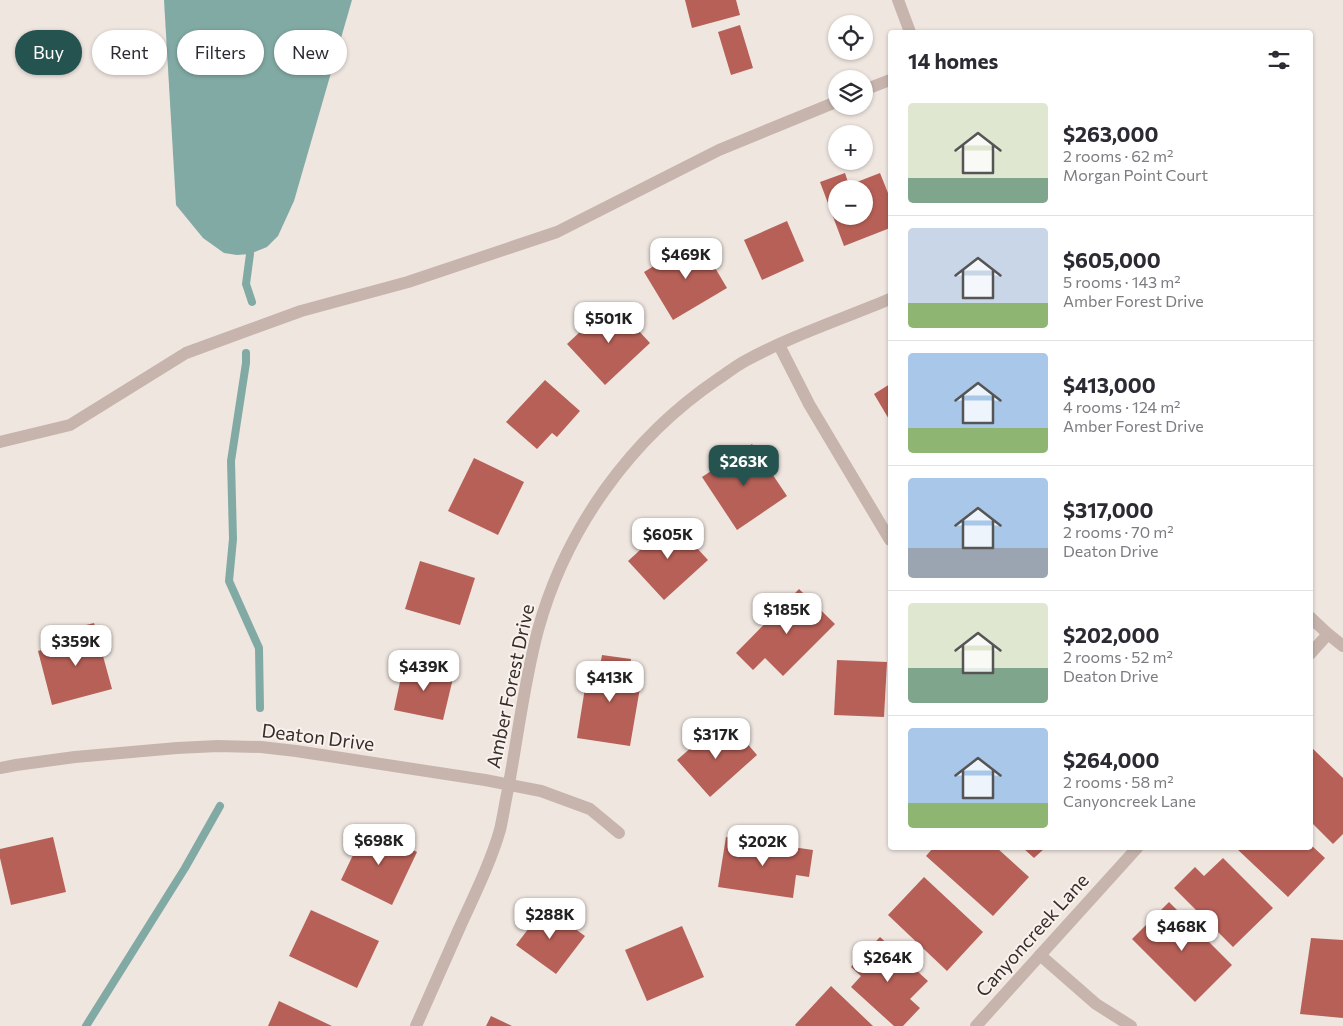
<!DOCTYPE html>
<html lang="en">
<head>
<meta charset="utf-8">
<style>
	:root { --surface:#fff; --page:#f7f7f7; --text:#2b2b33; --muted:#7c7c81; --line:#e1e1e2; --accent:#25534f }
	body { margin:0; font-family:Commissioner,sans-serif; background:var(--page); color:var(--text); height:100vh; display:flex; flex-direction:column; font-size:19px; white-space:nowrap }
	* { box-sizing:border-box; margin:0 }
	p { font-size:16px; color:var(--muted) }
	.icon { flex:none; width:28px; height:28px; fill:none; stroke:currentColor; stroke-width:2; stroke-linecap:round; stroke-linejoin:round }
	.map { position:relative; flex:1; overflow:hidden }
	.details { position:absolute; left:888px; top:30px; width:425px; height:820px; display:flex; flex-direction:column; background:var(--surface); border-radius:5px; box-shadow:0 1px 4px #0004 }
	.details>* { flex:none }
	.hud { position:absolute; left:15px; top:30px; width:475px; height:45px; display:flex; gap:10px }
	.tools { position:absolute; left:828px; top:15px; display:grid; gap:10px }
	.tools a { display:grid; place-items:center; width:45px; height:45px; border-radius:50%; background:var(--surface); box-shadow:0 1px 4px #0004; font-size:25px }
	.price { position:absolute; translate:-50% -42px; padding:0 11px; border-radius:10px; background:#fff; color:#222; font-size:16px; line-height:32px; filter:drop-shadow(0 1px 2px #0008) }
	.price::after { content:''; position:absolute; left:50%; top:30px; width:15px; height:11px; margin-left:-8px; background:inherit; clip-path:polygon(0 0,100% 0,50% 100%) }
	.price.on { background:var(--accent); color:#fff }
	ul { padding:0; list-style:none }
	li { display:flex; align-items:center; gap:15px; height:125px; padding:0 20px }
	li+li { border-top:1px solid var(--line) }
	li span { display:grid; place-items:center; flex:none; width:140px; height:100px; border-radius:5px; color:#555 }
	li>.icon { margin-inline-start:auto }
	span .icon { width:60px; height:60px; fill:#fffc; stroke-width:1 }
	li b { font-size:21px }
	h2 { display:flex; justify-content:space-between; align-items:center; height:60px; padding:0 20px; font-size:21px }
	.pill { padding:0 18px; border-radius:22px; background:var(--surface); box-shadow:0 1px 4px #0004; font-size:18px; line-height:45px }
	.pill.on { background:var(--accent); color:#fff }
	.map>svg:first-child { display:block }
</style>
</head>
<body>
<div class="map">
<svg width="1343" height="1026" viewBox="0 0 1343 1026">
	<rect width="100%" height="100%" fill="#f0e6e0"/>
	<polygon fill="#82aaa5" points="164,0 352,0 294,201 278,236 267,247 250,254 237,255 224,253 203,238 176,205"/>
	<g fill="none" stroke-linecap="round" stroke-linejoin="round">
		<g stroke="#82aaa5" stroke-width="8">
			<polyline points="249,246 250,254 246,284 252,302"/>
			<polyline points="246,353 246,363 231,461 233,539 229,581 259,648 260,708"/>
			<polyline points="86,1026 185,868 220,806"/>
		</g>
	</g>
	<g fill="#b76057" fill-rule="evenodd">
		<polygon points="685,0 736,0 740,15 692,28"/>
		<polygon points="740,25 753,68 731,75 718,32"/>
		<path d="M845,173L849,185L880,173L890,198V228L844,246L820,182ZM836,189H864V216H836Z"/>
		<polygon points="787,221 804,261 762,280 744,240"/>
		<polygon points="698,239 727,288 673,320 644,272"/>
		<polygon points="612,302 650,343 605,385 567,344"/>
		<polygon points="545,380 580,411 557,437 552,433 537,449 506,422"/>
		<polygon points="890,384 890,421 874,394"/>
		<polygon points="752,444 787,496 737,530 702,477"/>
		<polygon points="474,458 524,482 498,535 448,511"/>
		<polygon points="672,521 708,560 664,600 628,561"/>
		<polygon points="420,561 475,578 460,625 405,609"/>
		<polygon points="799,589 835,624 783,676 765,658 753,670 736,653"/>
		<polygon points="94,623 112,689 52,705 38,651 77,640 74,628"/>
		<polygon points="602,655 631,659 629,673 642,676 630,746 577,738 588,669 599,671"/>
		<polygon points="837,660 887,662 884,717 834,715"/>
		<polygon points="404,663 454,674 443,720 394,710"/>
		<polygon points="718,724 737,748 745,741 757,755 710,797 677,760"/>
		<polygon points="1310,746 1343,778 1343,834 1333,844 1310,821"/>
		<polygon points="366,828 417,852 392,905 341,880"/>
		<polygon points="53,837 66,892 11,905 0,858 0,849"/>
		<polygon points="726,837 813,850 809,877 796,875 793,898 718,887"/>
		<polygon points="1310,844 1325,858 1288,897 1236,848 1310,848"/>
		<polygon points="933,848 997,848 1029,877 993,916 926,856"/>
		<polygon points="1023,848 1045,848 1034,858"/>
		<polygon points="1223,858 1273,908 1233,947 1174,888 1195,867 1204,876"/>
		<polygon points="924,877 983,932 947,971 888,915"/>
		<polygon points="1169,902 1232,965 1195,1002 1132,939"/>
		<polygon points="545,907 585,936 556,974 516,945"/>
		<polygon points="311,910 379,941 357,988 289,956"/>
		<polygon points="682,926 704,977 647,1001 625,950"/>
		<polygon points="880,937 928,981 910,999 920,1008 903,1026 894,1026 851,987 861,976 851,967"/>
		<polygon points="1311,938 1343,940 1343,1018 1300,1014"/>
		<polygon points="831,986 873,1026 796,1026 795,1025"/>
		<polygon points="279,1001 332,1026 268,1026"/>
		<polygon points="491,1016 512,1026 486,1026"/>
	</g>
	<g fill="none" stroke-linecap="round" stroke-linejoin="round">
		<g stroke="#c7b5ad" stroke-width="12">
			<polyline points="864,90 890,80"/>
			<polyline points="0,442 70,425 186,353 301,311 408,282 557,232 719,150 836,102"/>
		</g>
		<g stroke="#c7b5ad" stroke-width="12">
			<polyline points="779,345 809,404 890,540"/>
			<polyline points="1310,654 1328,634"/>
			<polyline points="0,768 16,765 75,757 177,748 218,746 261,747 296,751 485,780 541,791 590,809 619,833"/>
			<polyline points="1040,955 1096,1004 1131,1026"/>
			<path d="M416,1026C430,994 445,961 459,929C474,896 490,864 500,830C503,817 505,803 508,789C518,736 524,682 538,630C566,528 631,438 718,379C727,373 736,366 745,361C791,336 842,319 890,299"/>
			<polyline points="976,1026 1137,848"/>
		</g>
		<g stroke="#c7b5ad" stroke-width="12">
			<polyline points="898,0 910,32"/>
			<polyline points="1310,617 1328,634 1343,646"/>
		</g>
	</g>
	<g text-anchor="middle" stroke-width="4" stroke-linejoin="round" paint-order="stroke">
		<g font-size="19" fill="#362d2b" stroke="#f8f1ec">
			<text transform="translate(510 686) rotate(-78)" y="7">Amber Forest Drive</text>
			<text transform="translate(318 737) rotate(7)" y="7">Deaton Drive</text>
			<text transform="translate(1032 935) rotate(-48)" y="7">Canyoncreek Lane</text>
		</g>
	</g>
</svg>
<div class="tools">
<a><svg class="icon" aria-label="locate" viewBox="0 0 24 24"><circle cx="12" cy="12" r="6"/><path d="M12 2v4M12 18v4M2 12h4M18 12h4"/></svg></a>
<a><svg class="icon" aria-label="layers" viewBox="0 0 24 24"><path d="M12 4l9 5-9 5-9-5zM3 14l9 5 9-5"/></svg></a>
<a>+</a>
<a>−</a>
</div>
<b class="price" style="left:686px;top:280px">$469K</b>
<b class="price" style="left:609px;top:344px">$501K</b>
<b class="price on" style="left:744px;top:487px">$263K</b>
<b class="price" style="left:668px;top:560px">$605K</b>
<b class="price" style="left:787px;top:635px">$185K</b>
<b class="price" style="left:76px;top:667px">$359K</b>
<b class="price" style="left:424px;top:692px">$439K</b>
<b class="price" style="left:610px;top:703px">$413K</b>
<b class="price" style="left:716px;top:760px">$317K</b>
<b class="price" style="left:379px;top:866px">$698K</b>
<b class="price" style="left:763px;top:867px">$202K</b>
<b class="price" style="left:550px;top:940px">$288K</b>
<b class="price" style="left:1182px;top:952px">$468K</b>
<b class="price" style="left:888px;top:983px">$264K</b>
<div class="hud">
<a class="pill on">Buy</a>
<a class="pill">Rent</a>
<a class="pill">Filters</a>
<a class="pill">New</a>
</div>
<section class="details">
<h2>14 homes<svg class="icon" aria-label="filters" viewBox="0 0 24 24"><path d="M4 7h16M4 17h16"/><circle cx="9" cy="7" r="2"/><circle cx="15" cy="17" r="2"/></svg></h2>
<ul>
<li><span style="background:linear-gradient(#dfe7d0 75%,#7fa58c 0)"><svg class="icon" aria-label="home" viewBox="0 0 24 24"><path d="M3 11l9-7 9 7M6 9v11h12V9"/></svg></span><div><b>$263,000</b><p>2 rooms · 62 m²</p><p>Morgan Point Court</p></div></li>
<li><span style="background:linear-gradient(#c9d6e8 75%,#8fb573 0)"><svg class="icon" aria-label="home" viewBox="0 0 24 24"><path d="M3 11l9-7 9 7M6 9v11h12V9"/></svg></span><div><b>$605,000</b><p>5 rooms · 143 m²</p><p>Amber Forest Drive</p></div></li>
<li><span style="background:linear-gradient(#a9c7e8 75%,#8fb573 0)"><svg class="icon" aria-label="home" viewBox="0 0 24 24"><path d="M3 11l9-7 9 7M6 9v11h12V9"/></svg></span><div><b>$413,000</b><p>4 rooms · 124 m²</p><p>Amber Forest Drive</p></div></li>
<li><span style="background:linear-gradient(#a9c7e8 70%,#9aa5b1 0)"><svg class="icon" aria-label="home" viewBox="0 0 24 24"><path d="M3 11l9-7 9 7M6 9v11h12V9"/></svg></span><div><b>$317,000</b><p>2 rooms · 70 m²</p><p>Deaton Drive</p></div></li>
<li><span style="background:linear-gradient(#dfe7d0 65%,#7fa58c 0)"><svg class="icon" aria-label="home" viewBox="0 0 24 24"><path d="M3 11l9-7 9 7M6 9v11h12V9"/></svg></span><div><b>$202,000</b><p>2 rooms · 52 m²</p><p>Deaton Drive</p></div></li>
<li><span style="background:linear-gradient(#a9c7e8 75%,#8fb573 0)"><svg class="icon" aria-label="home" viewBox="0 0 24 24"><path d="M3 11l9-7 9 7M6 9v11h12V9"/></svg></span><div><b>$264,000</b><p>2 rooms · 58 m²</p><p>Canyoncreek Lane</p></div></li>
</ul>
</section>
</div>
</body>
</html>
